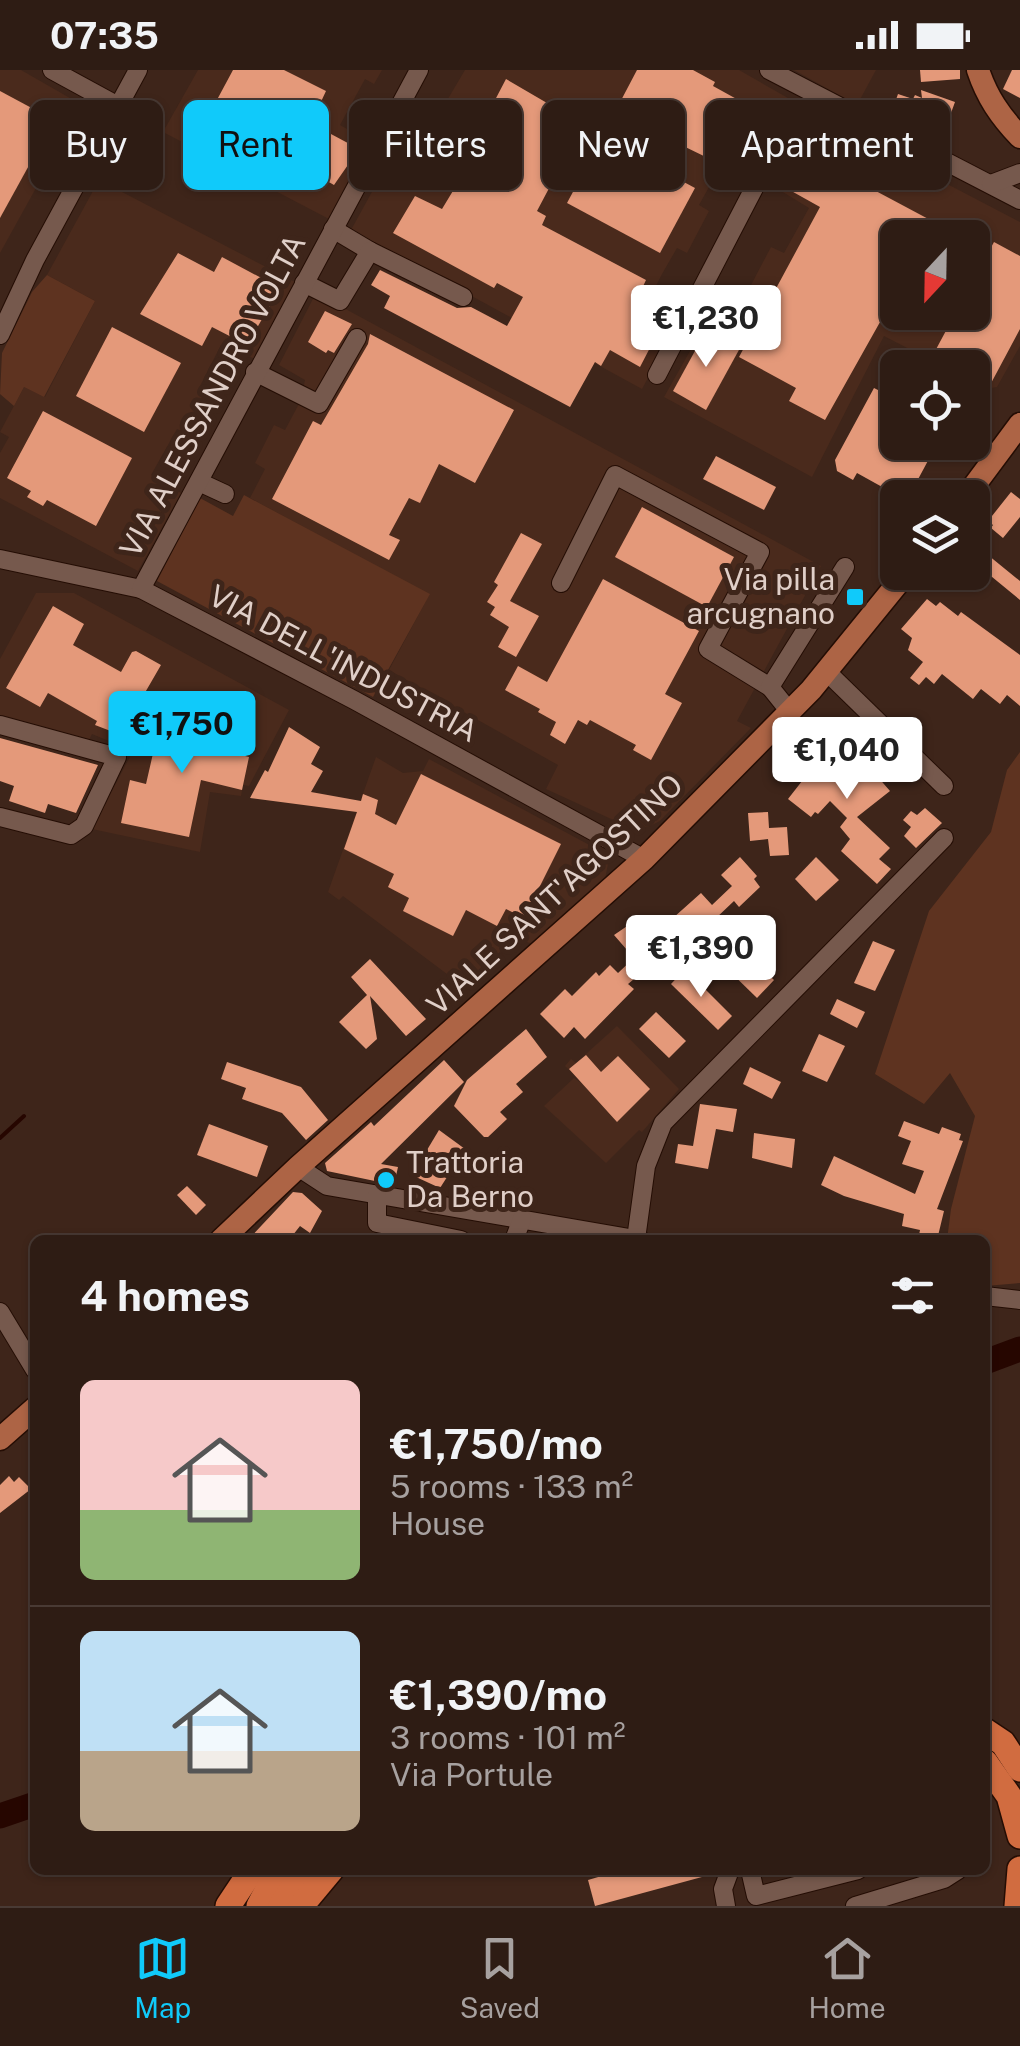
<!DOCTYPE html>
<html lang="en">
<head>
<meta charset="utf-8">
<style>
	:root { --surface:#2e1c14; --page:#36251d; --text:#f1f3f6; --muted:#a7a1a0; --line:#493a34; --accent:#10cafa }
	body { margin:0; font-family:"Public Sans",sans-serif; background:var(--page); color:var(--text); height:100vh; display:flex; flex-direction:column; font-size:38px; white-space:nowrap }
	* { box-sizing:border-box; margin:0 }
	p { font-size:32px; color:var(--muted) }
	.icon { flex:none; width:55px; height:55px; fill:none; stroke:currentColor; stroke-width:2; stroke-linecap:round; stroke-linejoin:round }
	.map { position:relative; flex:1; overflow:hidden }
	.sheet { position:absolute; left:30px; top:1165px; width:960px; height:640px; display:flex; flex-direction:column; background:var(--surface); border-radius:15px; box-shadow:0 2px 8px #0004,0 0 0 2px var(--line) }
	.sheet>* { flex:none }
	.top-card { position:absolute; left:30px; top:30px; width:960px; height:90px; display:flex; gap:20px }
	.needle { width:65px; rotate:202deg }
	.buttons { position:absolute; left:880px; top:150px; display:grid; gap:20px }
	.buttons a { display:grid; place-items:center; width:110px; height:110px; border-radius:15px; background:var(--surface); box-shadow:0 2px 8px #0004,0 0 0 2px var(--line); font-size:50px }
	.price { position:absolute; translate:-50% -85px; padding:0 22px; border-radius:10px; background:#fff; color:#222; font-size:32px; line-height:65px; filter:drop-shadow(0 2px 5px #0008) }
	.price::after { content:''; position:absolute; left:50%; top:60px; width:30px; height:22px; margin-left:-15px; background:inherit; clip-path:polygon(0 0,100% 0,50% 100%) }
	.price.current { background:var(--accent); color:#111 }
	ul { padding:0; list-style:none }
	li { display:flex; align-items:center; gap:30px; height:250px; padding:0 50px }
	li+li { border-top:2px solid var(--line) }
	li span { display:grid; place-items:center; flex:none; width:280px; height:200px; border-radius:15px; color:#555 }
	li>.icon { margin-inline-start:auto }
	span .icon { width:120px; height:120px; fill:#fffc; stroke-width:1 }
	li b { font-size:42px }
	h2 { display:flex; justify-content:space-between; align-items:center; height:120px; padding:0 50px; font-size:42px }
	.pill { padding:0 35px; border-radius:15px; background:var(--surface); box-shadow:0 2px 8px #0004,0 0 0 2px var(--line); font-size:35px; line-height:90px }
	.pill.current { background:var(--accent); color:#111 }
	.status { display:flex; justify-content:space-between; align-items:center; height:70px; padding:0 50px; background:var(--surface); direction:ltr }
	.status svg { height:28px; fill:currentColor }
	.dock { display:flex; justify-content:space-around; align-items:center; height:140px; border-top:2px solid var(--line); background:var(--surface); font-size:28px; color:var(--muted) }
	.dock a { display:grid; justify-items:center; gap:5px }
	.dock .current { color:var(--accent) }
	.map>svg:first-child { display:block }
</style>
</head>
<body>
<div class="status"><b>07:35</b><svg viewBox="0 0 49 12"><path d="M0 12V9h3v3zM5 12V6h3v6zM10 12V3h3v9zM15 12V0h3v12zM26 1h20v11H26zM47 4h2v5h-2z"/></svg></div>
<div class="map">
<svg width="1020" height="1836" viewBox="0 0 1020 1836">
	<rect width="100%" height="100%" fill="#3e251a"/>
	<g fill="#4a2a1c" fill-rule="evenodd">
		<polygon points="0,0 21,0 82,35 0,183"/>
		<polygon points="198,0 382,0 374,14 365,9 340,55 370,72 329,149 163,62"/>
		<polygon points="465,0 739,0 795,32 757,106 724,90 699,135 709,141 687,183 677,178 662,204 653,222 685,239 642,319 351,160 395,80 425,96 429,78 440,58 433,54"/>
		<polygon points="794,0 876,0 857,35"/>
		<path d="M817,46L1020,152V276L997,317L985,319L973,312L972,298L944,297L884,266L812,407L664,327L707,251L738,268L763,223L751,215L771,177L784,183L809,138L778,119ZM898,168H972V242H898Z"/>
		<polygon points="99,110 295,212 255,289 221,275 198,320 207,325 186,363 177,359 151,405 181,423 138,501 0,428 0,383 9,367 0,362 24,317 45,327 95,231 47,205"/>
		<polygon points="316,223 821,496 737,651 751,658 660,751 648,757 622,754 546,719 558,695 389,600 429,525 250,428 265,399 255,393 274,355 285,360 301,330 305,310 279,295"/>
		<polygon points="36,523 74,523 289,640 249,716 243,715 241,726 210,722 200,782 92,759 133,681 92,664 88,672 0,648 0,589"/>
		<polygon points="376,687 403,703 423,701 429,689 595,778 608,794 605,809 533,874 515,868 463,916 343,826 339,830 328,822"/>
		<polygon points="617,956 679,1019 642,1062 639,1060 606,1093 544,1036 574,1008 586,1016 565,996 571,989 576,993"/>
	</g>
	<g fill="#5e3320">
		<polygon points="47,205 95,231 44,327 24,317 14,336 0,324 2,283 32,222"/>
		<polygon points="244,425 430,524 373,627 157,511 200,428 233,446"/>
		<polygon points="1020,682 1020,1213 985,1216 985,1170 947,1170 951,1139 975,1046 950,1003 924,1034 875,1004 929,841 991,762 1007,700"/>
	</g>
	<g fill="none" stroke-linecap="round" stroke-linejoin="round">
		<polyline stroke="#260600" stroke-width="4" points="0,1068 24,1046"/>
		<g stroke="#260600" stroke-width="25">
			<polyline points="985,1292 1020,1279"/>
			<polyline points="0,1746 35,1734"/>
		</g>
	</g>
	<g fill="#e4997a">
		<polygon points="233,0 284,0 326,21 319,36 323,43 316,56 359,79 334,115 313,103 307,115 263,91 258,100 197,67"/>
		<polygon points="637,0 693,0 715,12 713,16 742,32 744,29 751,32 753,30 766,37 764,40 774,45 771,51 773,53 759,73 734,66 728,77 721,73 712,90 638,54 640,51 617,38"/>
		<polygon points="920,0 960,0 960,9 921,12"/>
		<polygon points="1012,0 1020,0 1020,28 1003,19"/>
		<polygon points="506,9 583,54 537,141 546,146 542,155 646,210 638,227 667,245 640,297 610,280 601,296 595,292 570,337 384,238 390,226 371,215 380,200 457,238 471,237 507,256 523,227 497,213 494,218 393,163 415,126 442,139 471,91 450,79 458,65 452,61 464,42 483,53"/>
		<polygon points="921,20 955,32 943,65 904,53 907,46 892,41 898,24 913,29 915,25 922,28"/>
		<polygon points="0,21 54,50 0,148"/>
		<polygon points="818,65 870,92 859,112 934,152 926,168 898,168 898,220 825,350 789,331 796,318 739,287 820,137 786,118"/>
		<polygon points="602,68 695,118 660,183 567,133"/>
		<polygon points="994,172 1020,186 1020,259 989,317 972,308 972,298 926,298 956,242 972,242 972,212"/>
		<polygon points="178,183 214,202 222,187 280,218 247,275 212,257 202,276 140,244"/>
		<polygon points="325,241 352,254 334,283 328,280 326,283 308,272"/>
		<polygon points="112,257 181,293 144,362 76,326"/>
		<polygon points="707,259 740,278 706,340 673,321"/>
		<polygon points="370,264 514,340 475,413 439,394 420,433 409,428 389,465 400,470 389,490 272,429 313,351 321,355 368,274"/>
		<polygon points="874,318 898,330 898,372 938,372 908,428 902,428 857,403 853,410 837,401 835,390"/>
		<polygon points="43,341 132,388 96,456 47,430 43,436 27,427 31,421 7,408"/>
		<polygon points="716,386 776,417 764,440 703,409"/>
		<polygon points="1011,422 1020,429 1020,447 1003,468 991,458 993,455 988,451"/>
		<polygon points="642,437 734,487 707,537 615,487"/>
		<polygon points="521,463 542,474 510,531 539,546 516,587 498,577 509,557 490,545 495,537 487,532 498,515 494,512"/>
		<polygon points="972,472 1020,511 1020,530 986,502 970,522 946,502 972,502"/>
		<polygon points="603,509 699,561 665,624 682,633 651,690 633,680 636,675 590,650 587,655 578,650 565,674 550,665 556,652 538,642 540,639 505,620 518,596 547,612"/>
		<polygon points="927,529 936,536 940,532 958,546 961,542 1020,585 1020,636 1007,625 1000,634 981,619 973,629 942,604 934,614 926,607 919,615 910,608 923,592 908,580 912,568 901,559"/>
		<polygon points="53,536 84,554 73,575 121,602 132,582 136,581 161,595 139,633 142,640 121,665 95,655 97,651 48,623 40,637 6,618"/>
		<polygon points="196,633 212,637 205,668 243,677 241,685 249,687 242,720 201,710 189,767 121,753 130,710 146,714 160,653 191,657"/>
		<polygon points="289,657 320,677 311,694 323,701 311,722 361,731 363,724 378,730 375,744 396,755 421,704 561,774 524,848 506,839 497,856 466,840 453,866 403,841 409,828 388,817 394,804 344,779 357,742 250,728 265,700 268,702"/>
		<polygon points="0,668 98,695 76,743 48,734 45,743 9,731 14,716 0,711"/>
		<polygon points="834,670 851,683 858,676 875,693 870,698 890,721 857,747 890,778 879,789 891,799 877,814 841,781 850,769 840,757 847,748 830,731 818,744 815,742 811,747 788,729 820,688 818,686"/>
		<polygon points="925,738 942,753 916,778 904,766 911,757 903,750 911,741 917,745"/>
		<polygon points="768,742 769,758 787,757 789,785 770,786 768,769 750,771 748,743"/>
		<polygon points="740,787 757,806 754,809 760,817 739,837 734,831 695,868 706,879 698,887 687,876 693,869 673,848 701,823 712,835 732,816 721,805"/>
		<polygon points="816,787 839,810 816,831 795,809"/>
		<polygon points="639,848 670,879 628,914 634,919 585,969 574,957 564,968 540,944 565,919 572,926 596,902 599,906 610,895 618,903 634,888 614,865"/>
		<polygon points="732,870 774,910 757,928 716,888"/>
		<polygon points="873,871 895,880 875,921 854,913"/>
		<polygon points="370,889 426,949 406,966 370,926 377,969 366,979 339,952 367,925 351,907"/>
		<polygon points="685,899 732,946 718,960 671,914"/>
		<polygon points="837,929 865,942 857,958 830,944"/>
		<polygon points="656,942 686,971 669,988 639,959"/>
		<polygon points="526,959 547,987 516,1014 523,1022 500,1042 507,1049 488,1067 484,1067 454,1036 467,1010"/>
		<polygon points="819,964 845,976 827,1012 802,1001"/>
		<polygon points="586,985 601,1002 618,986 650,1019 617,1052 569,999"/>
		<polygon points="444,990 464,1012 381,1094 398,1097 394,1115 327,1101 325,1093 371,1052 374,1056"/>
		<polygon points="227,992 301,1017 328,1050 306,1070 282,1043 242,1029 246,1018 221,1009"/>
		<polygon points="750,997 781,1012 772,1029 743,1014"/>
		<polygon points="700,1034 737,1039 733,1062 716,1059 708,1099 675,1093 678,1074 693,1076"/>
		<polygon points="904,1051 939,1064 942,1057 961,1064 959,1070 963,1071 937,1139 944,1141 937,1170 918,1170 920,1160 902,1156 904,1144 844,1126 821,1115 834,1086 915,1124 924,1101 902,1094 911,1071 898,1066"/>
		<polygon points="209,1054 268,1076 257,1107 197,1085"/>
		<polygon points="439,1060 465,1079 440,1118 416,1107 424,1085"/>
		<polygon points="754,1063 795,1069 792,1098 752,1088"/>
		<polygon points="187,1116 206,1135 196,1145 177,1125"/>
		<polygon points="293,1122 302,1123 322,1141 310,1163 300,1156 289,1170 248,1170"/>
		<polygon points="9,1406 14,1412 19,1407 31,1419 0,1443 0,1415"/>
		<polygon points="622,1800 712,1800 713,1804 595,1836 588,1810"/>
	</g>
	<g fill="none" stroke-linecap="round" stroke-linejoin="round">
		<g stroke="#240d04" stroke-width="20">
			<g id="minor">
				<polyline points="52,0 118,36"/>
				<polyline points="769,0 1020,130"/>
				<polyline points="991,114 1020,103"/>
				<polyline points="333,159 370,181"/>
				<polyline points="304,213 340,231 370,181 463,227"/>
				<polyline points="0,265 35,190 138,0"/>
				<polyline points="255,302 319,334 357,268"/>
				<polyline points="657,305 791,47 838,38"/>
				<polyline points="199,412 225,424"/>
				<polyline points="0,489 141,519 354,630 644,789"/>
				<polyline points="561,513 615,405 760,482 708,579 770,617"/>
				<polyline points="141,519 419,0"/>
				<polyline points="827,602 944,716"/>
				<polyline points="790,642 770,617 845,497"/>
				<polyline points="0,655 117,687 84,756 71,765 0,747"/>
				<polyline points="298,1097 327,1116 641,1170"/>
				<polyline points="377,1125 377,1153 461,1170"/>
				<polyline points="636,1169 646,1096 663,1053 944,768"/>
				<polyline points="514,1170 522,1149"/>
				<polyline points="985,1226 1020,1230"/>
				<polyline points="0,1242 35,1300"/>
				<polyline points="750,1800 756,1826 858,1800"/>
				<polyline points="726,1836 723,1819 730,1800"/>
				<polyline points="855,1836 944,1809 958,1800"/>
			</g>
		</g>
		<g stroke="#240d04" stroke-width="25">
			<g id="major">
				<path d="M978,0C987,27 1000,46 1020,67"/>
				<polyline points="965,428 1020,354"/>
				<polyline points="221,1170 298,1097 644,789 811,620 907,502"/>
				<polyline points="0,1369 35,1338"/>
			</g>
		</g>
		<g stroke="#240d04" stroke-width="28">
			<g id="highway">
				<polyline points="985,1661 1003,1673 1020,1699"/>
				<polyline points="985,1692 1009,1726 1020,1766"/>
				<polyline points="228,1836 252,1800"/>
				<polyline points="259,1836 278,1800"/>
				<polyline points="281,1836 305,1800"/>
				<polyline points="301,1836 331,1800"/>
				<polyline points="1017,1836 1020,1799"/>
			</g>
		</g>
		<use href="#minor" stroke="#76594d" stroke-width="18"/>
		<use href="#major" stroke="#ad6445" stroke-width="22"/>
		<use href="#highway" stroke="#d16c40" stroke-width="25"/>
	</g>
	<g fill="#10cafa" stroke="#3e251a" stroke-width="4">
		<rect x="845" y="517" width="20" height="20" rx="5"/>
		<circle cx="386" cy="1110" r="10"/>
	</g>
	<g text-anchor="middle" stroke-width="10" stroke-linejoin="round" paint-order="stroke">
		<g font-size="30" fill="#e0cfc8" stroke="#3e251a">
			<text transform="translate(213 326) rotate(-62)" y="10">VIA ALESSANDRO VOLTA</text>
			<text transform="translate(343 594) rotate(28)" y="10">VIA DELL'INDUSTRIA</text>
			<text transform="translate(555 825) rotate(-43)" y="10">VIALE SANT'AGOSTINO</text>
		</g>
		<g font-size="30" fill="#e0cfc8" stroke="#3e251a" text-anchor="end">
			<text x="835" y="520">Via pilla<tspan x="835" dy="34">arcugnano</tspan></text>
			<text x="406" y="1103" text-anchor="start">Trattoria<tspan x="406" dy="34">Da Berno</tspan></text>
		</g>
	</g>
</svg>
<div class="buttons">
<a><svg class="needle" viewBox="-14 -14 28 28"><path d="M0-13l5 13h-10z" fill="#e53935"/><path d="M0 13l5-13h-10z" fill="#a7a1a0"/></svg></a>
<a><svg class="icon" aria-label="locate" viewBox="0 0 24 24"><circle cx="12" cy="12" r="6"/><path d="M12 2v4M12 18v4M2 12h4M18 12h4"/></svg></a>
<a><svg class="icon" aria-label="layers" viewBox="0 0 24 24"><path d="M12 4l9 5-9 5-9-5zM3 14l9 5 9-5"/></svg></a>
</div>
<b class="price" style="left:706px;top:300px">€1,230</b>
<b class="price current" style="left:182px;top:706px">€1,750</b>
<b class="price" style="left:847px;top:732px">€1,040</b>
<b class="price" style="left:701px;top:930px">€1,390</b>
<div class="top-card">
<a class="pill">Buy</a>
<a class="pill current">Rent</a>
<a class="pill">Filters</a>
<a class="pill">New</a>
<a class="pill">Apartment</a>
</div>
<section class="sheet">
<h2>4 homes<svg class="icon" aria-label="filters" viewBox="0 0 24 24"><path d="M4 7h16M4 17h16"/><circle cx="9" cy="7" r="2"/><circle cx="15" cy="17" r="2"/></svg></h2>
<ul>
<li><span style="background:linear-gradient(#f6c9c9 65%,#8fb573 0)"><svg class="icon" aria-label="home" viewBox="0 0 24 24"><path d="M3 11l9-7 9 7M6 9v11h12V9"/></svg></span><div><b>€1,750/mo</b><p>5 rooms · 133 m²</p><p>House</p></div></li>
<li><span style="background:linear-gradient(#bfe0f5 60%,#b9a48a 0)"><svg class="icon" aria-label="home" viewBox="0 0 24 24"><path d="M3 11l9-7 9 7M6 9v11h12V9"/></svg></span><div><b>€1,390/mo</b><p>3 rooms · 101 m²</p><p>Via Portule</p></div></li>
</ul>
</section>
</div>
<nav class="dock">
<a class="current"><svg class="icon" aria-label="map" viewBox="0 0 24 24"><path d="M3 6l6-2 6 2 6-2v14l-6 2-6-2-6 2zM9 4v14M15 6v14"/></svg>Map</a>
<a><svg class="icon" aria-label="saved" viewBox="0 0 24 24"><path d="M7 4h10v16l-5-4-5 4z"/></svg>Saved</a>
<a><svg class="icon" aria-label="home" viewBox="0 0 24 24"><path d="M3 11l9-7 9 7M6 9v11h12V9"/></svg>Home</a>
</nav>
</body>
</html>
